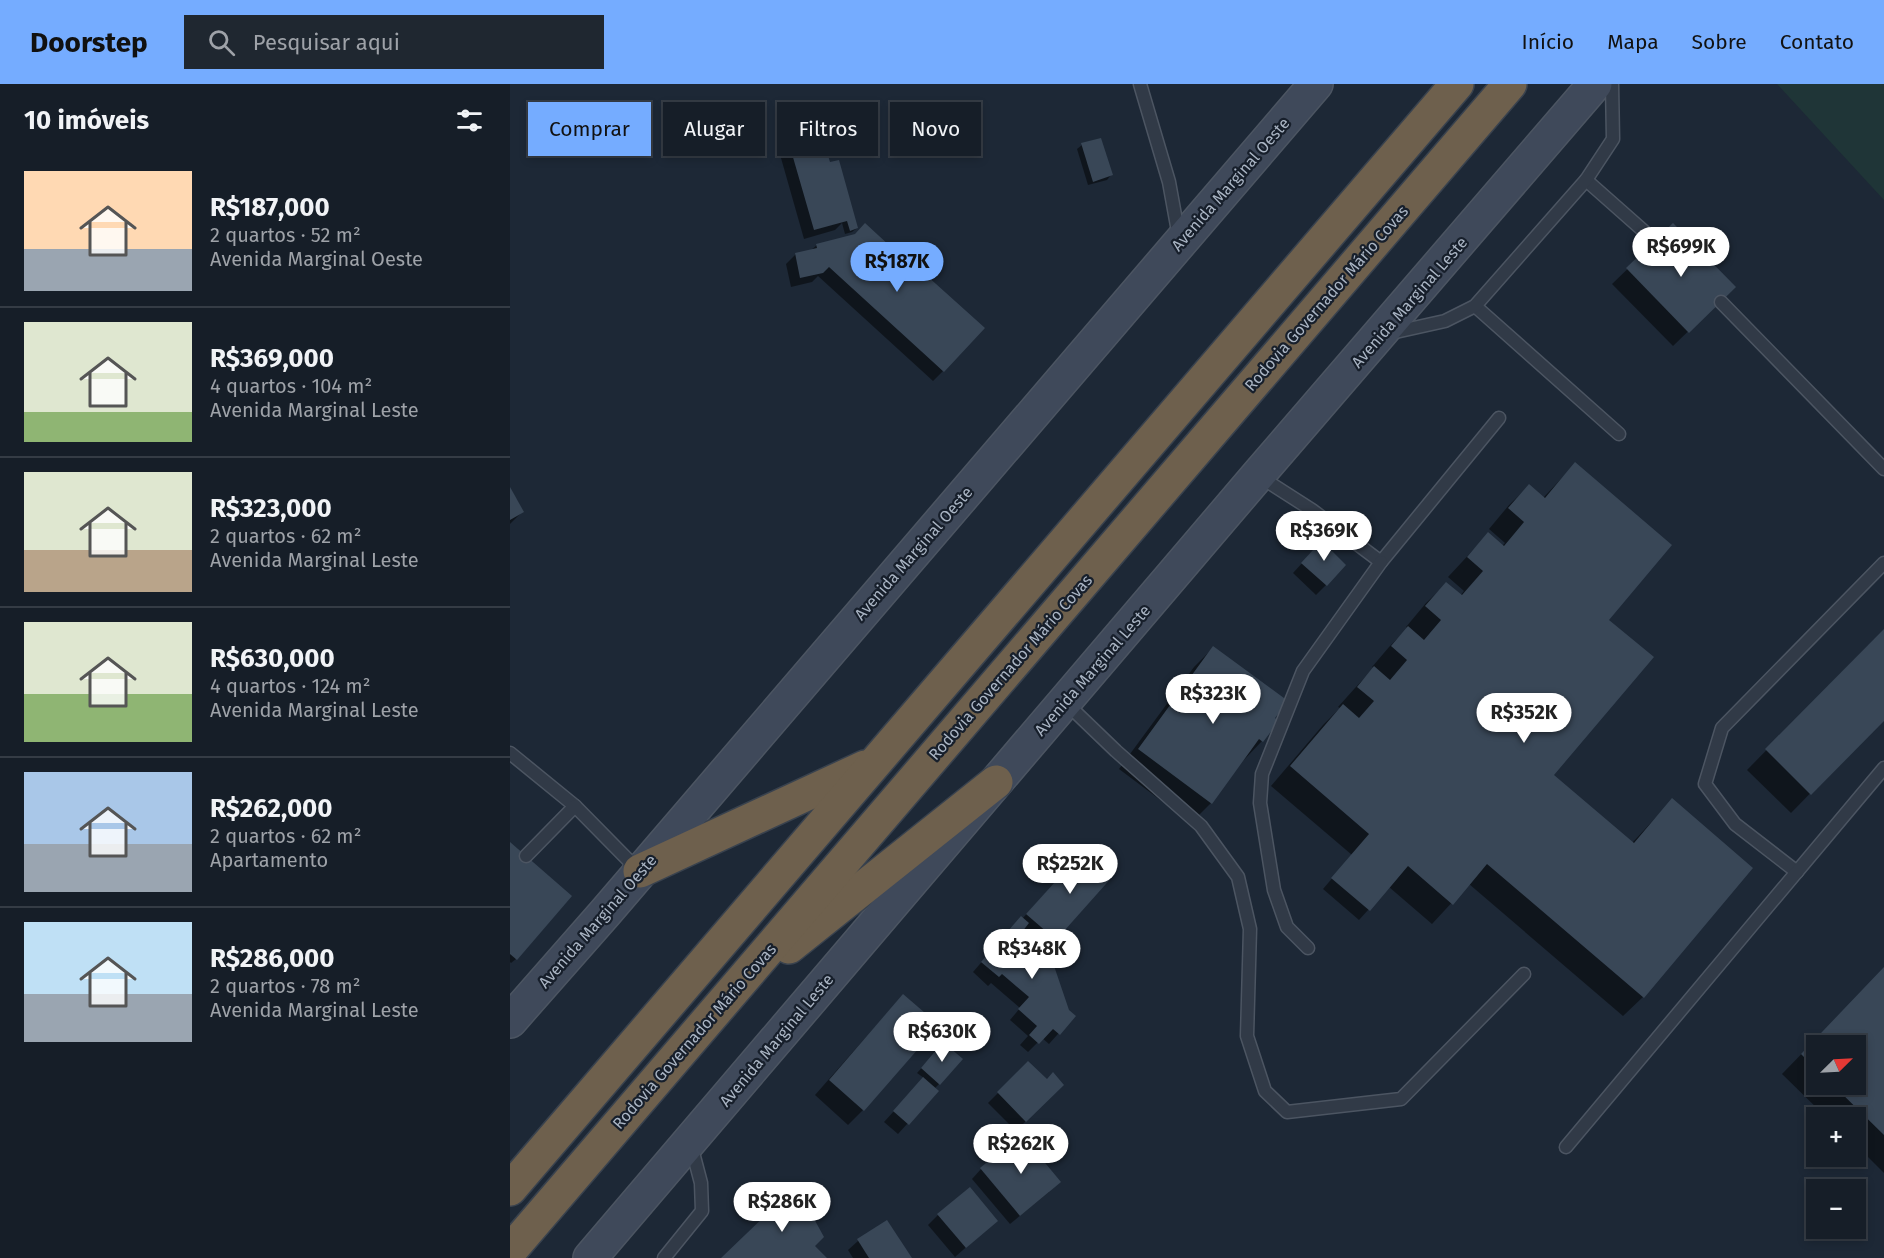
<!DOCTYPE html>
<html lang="pt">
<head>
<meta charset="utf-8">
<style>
	:root { --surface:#161e28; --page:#1f2730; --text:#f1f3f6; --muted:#9ea2a8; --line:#353c45; --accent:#75acff }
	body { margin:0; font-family:"Fira Sans",sans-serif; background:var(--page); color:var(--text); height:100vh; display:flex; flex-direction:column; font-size:22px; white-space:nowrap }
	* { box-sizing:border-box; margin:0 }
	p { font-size:20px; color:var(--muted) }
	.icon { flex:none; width:33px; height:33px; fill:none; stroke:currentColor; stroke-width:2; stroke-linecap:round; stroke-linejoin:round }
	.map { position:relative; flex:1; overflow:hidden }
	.panel { display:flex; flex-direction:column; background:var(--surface); width:510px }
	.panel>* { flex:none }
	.hud { position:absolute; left:18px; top:18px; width:570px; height:54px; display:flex; gap:12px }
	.needle { width:39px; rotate:66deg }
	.tools { position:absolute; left:1296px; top:951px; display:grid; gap:12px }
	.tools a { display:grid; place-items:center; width:60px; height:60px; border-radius:0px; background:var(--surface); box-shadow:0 3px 9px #0003,0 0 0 2px var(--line); font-size:30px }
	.price { position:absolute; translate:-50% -51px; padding:0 14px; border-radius:21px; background:#fff; color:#222; font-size:20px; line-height:39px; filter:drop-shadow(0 2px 3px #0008) }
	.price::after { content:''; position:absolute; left:50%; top:36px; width:18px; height:14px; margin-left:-9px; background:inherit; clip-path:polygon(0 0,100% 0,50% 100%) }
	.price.current { background:var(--accent); color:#111 }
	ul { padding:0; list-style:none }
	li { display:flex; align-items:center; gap:18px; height:150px; padding:0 24px }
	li+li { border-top:2px solid var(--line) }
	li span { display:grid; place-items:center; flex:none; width:168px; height:120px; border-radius:0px; color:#555 }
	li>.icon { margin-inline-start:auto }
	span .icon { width:72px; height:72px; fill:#fffc; stroke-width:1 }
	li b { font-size:26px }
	h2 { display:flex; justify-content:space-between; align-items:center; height:72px; padding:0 24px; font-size:26px }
	.pill { padding:0 21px; border-radius:0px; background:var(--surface); box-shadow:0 3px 9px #0003,0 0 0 2px var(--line); font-size:21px; line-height:54px }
	.pill.current { background:var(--accent); color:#111 }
	header { display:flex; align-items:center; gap:36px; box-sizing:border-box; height:84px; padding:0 30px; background:var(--accent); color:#111 }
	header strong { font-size:28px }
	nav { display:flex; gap:33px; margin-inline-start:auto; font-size:21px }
	.search { width:420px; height:54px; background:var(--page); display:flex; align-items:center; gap:15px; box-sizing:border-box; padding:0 21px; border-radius:0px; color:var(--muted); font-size:22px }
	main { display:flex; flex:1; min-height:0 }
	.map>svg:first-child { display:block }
</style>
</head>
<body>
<header>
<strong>Doorstep</strong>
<div class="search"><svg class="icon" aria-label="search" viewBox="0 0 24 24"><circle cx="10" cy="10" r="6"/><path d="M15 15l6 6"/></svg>Pesquisar aqui</div>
<nav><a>Início</a><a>Mapa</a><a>Sobre</a><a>Contato</a></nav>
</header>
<main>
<section class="panel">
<h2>10 imóveis<svg class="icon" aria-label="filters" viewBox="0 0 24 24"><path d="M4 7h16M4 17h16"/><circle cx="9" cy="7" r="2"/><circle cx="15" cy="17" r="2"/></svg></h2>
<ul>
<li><span style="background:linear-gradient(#ffd9b3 65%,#9aa5b1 0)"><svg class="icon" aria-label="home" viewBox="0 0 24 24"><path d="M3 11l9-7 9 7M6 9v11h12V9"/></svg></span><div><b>R$187,000</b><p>2 quartos · 52 m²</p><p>Avenida Marginal Oeste</p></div></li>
<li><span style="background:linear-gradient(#dfe7d0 75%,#8fb573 0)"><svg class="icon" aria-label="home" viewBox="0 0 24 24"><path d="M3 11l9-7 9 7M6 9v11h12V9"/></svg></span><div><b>R$369,000</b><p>4 quartos · 104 m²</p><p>Avenida Marginal Leste</p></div></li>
<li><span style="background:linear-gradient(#dfe7d0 65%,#b9a48a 0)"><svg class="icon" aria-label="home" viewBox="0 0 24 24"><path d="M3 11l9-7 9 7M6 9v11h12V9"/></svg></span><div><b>R$323,000</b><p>2 quartos · 62 m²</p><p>Avenida Marginal Leste</p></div></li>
<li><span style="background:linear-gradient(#dfe7d0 60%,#8fb573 0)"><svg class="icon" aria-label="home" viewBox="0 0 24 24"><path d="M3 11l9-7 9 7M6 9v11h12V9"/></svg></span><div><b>R$630,000</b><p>4 quartos · 124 m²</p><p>Avenida Marginal Leste</p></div></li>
<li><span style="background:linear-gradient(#a9c7e8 60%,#9aa5b1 0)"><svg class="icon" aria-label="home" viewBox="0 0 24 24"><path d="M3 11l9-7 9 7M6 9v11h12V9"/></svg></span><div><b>R$262,000</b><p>2 quartos · 62 m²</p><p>Apartamento</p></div></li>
<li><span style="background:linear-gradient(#bfe0f5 60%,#9aa5b1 0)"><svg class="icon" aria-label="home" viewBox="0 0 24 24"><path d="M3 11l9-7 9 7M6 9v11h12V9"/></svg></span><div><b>R$286,000</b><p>2 quartos · 78 m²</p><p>Avenida Marginal Leste</p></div></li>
</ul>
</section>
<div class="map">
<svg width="1374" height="1174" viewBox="0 0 1374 1174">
	<rect width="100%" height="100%" fill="#1d2836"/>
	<polygon fill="#1f3537" points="1267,0 1374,0 1374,116"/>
	<g fill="#0007" fill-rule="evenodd">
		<polygon points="279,57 319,81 347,144 342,148 335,150 332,139 325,146 294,155 269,67"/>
		<polygon points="572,61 601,91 597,96 578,101 567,65"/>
		<polygon points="1163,141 1224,203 1163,262 1102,200"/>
		<polygon points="307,161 433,287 423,297 308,192 302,198 281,203 276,180 286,170 300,167"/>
		<polygon points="1065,380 1097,536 1042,691 1122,759 1162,716 1133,913 1113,932 959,800 922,840 879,803 849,836 813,805 842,771 761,702 813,641 830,624 828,623 845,604 864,584 862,583 879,563 898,544 896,543 916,519 936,500 950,512 954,507 938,493 978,450 992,462 995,459 979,445 999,421 1019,402 1033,414"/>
		<polygon points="0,406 12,428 0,440"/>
		<polygon points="805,465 818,466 816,501 806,511 783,489"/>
		<polygon points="1374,546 1374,634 1281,729 1237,686"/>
		<polygon points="703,564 763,634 752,657 733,677 701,719 681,739 609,685 684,583"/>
		<polygon points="0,760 6,875 1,879 0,878"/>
		<polygon points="564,778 600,792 535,864 513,845 510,848 558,927 564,932 539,960 532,954 518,968 510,961 518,952 500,936 510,924 481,899 478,902 463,888 501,844 512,835"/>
		<path d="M1374,885V1089L1346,1061V1034H1317L1272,990ZM1306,962H1346V1000H1306Z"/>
		<polygon points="379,927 353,1026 338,1041 305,1011"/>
		<polygon points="429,965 429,1000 424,1005 426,1008 388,1050 374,1038 414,994 407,989"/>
		<polygon points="518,979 536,997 552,1001 506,1047 478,1019"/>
		<polygon points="471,1085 539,1108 500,1140 462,1095"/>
		<polygon points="428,1131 486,1137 445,1173 418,1141"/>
		<polygon points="377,1138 400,1174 343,1174 338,1166 348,1157"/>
	</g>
	<g fill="#394757">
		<polygon points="310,46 320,78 329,76 348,144 340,147 337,137 304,146 278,56"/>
		<polygon points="591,54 603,91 583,98 571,59"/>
		<polygon points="355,139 394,175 396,173 475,244 434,288 319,183 313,189 290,194 285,169 307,164 306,160 345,150"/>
		<polygon points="1163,139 1226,203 1179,249 1116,184"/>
		<polygon points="1065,378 1162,461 1099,536 1144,573 1044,691 1124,759 1162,714 1243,784 1134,914 977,780 943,821 898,782 860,827 821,794 859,750 780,682 833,620 849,634 864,617 847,603 864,582 880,596 897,576 881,562 898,542 914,556 931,536 915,522 936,498 952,511 973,487 957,473 978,448 994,462 1014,438 998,424 1019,400 1035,414"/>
		<polygon points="0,403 14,428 0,436"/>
		<polygon points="815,453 824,461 820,465 836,481 817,502 791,479"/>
		<polygon points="1374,545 1374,637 1301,711 1255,665"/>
		<polygon points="703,562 778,617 765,634 769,637 753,658 749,655 702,720 628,665"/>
		<polygon points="0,758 62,812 7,876 0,870"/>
		<polygon points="574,766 603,792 546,856 516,830"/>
		<polygon points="511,832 519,839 512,848 541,873 559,926 566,932 550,951 543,945 529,960 519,951 527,942 508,925 519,913 492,890 489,893 471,878"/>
		<polygon points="1374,883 1374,1051 1322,1000 1346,1000 1346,962 1306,962 1306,985 1291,970"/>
		<polygon points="393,910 429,941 354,1027 319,996"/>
		<polygon points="433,958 453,975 430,1001 411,984"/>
		<polygon points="518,977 537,995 543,988 554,1001 516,1038 487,1008"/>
		<polygon points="413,993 429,1007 399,1041 383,1027"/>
		<polygon points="511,1050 551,1098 510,1132 470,1084"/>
		<polygon points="286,1102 314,1153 305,1162 317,1174 211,1174"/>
		<polygon points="460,1103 488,1137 456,1164 427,1130"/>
		<polygon points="377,1136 402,1174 359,1174 347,1155"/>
	</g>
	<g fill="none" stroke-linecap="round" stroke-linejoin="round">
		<g stroke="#4c5562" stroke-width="15">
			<g id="lane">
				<polyline points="630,0 659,98 669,153"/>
				<polyline points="1076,96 1145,157"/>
				<polyline points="1211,218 1374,385"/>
				<polyline points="965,222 1109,350"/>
				<polyline points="881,249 935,237 965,222 1076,96 1103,55 1102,0"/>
				<polyline points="749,392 802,426 871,478 989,334"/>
				<polyline points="556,619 606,667 691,742 728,793 740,845 737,952 755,1007 777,1028 891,1015 1014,890"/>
				<polyline points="0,669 65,722"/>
				<polyline points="16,772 65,722 129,787"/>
				<polyline points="1287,788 1225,740 1195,700 1212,644 1374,479"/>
				<polyline points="798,864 777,843 764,806 750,719 752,690 793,587 871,478"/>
				<polyline points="1056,1063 1374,684"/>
				<polyline points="154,1174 192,1127 191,1099 181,1061"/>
			</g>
		</g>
		<g stroke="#4c5562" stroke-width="36">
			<g id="secondary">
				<polyline points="0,937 95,829 806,0"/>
				<polyline points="80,1174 748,391 1085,0"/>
			</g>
		</g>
		<g stroke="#39424e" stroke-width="36">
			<g id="highway">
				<polyline points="130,787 355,683"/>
				<polyline points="279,863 486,698"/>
				<polyline points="0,1105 947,0"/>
				<polyline points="0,1167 1000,0"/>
			</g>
		</g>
		<use href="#lane" stroke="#313a47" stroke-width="12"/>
		<use href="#secondary" stroke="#3f495a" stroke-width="33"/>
		<use href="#highway" stroke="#6e604d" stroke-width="33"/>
	</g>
	<g text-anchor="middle" stroke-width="4.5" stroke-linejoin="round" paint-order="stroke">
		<g font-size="16" fill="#aab5c4" stroke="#171f2b">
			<text transform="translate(720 100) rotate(-49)" y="6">Avenida Marginal Oeste</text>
			<text transform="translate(816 214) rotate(-49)" y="6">Rodovia Governador Mário Covas</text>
			<text transform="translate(899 218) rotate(-49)" y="6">Avenida Marginal Leste</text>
			<text transform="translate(403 469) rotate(-49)" y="6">Avenida Marginal Oeste</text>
			<text transform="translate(500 583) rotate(-49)" y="6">Rodovia Governador Mário Covas</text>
			<text transform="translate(582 586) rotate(-49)" y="6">Avenida Marginal Leste</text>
			<text transform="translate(87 837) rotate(-49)" y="6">Avenida Marginal Oeste</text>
			<text transform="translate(184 952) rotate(-49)" y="6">Rodovia Governador Mário Covas</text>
			<text transform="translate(266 956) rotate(-50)" y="6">Avenida Marginal Leste</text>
		</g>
	</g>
</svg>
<div class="tools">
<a><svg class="needle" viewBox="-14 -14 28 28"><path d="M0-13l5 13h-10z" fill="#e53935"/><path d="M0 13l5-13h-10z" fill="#9ea2a8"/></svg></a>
<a>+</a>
<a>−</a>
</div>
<b class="price" style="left:1171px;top:194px">R$699K</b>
<b class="price current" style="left:387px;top:209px">R$187K</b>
<b class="price" style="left:814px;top:478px">R$369K</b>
<b class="price" style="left:703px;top:641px">R$323K</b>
<b class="price" style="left:1014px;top:660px">R$352K</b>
<b class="price" style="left:560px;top:811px">R$252K</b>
<b class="price" style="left:522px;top:896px">R$348K</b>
<b class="price" style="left:432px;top:979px">R$630K</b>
<b class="price" style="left:511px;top:1091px">R$262K</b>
<b class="price" style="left:272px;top:1149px">R$286K</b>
<div class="hud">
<a class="pill current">Comprar</a>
<a class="pill">Alugar</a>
<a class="pill">Filtros</a>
<a class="pill">Novo</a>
</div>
</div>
</main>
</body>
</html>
